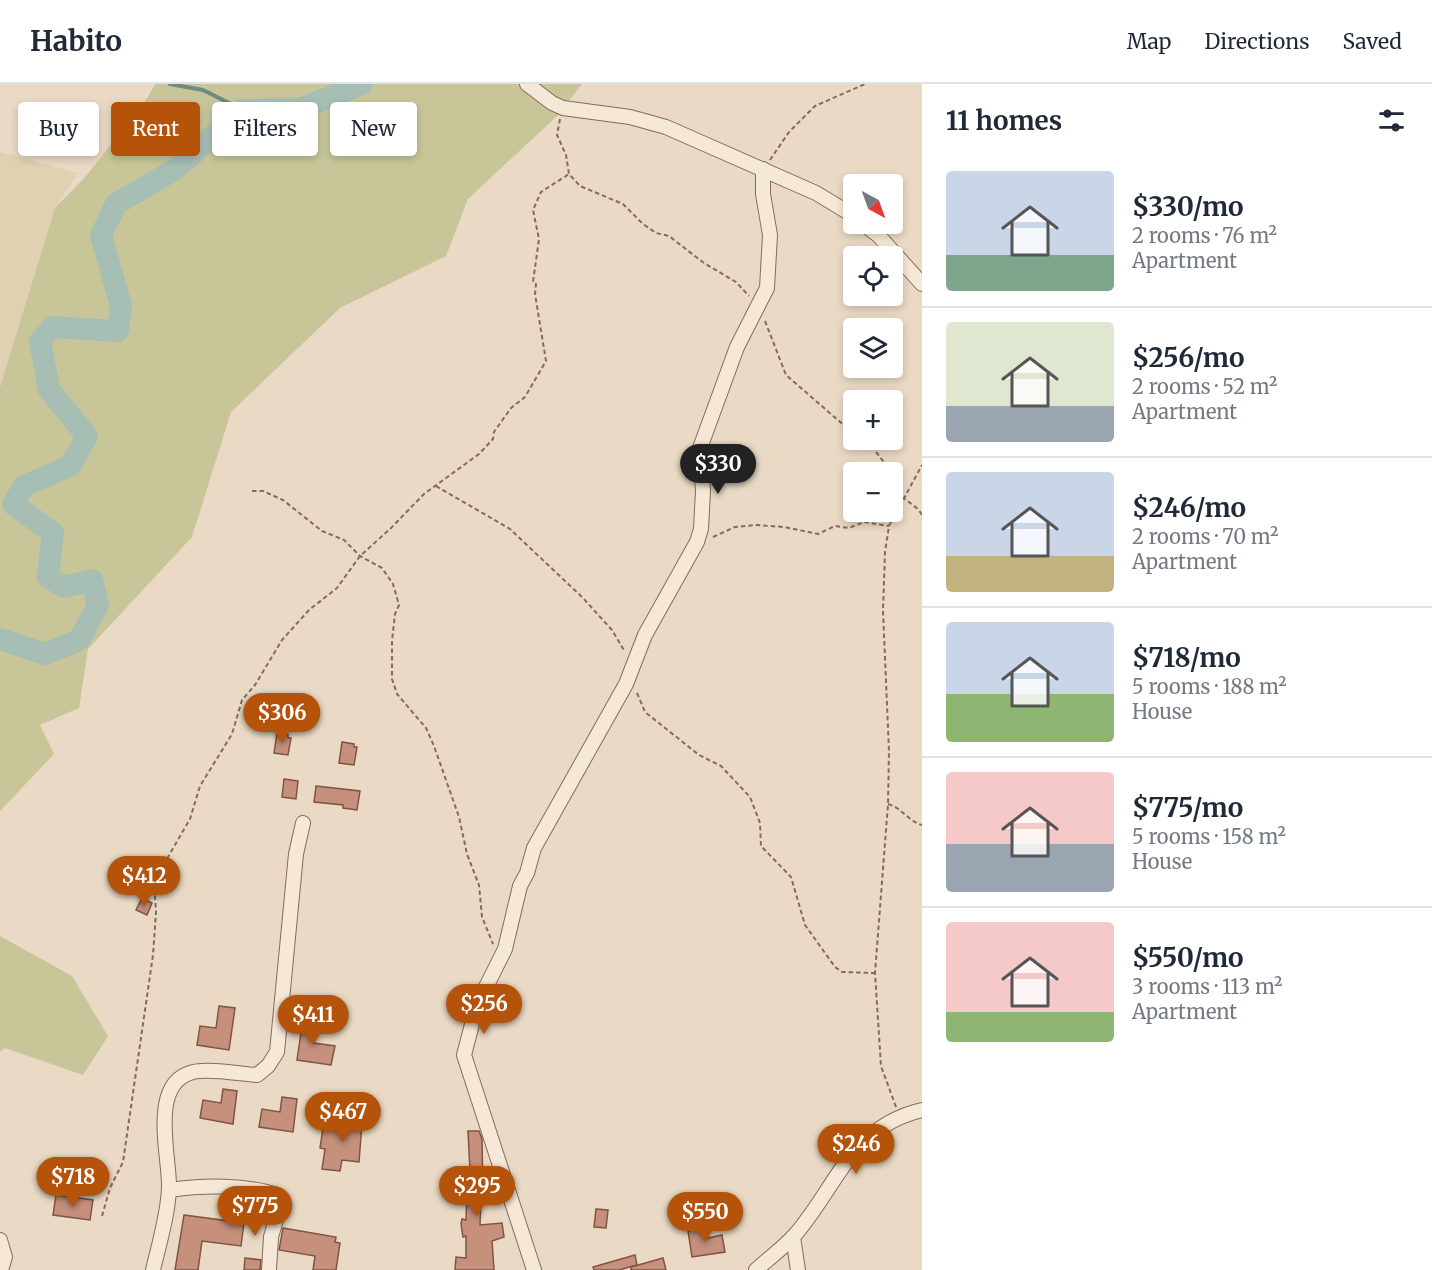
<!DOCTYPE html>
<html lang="en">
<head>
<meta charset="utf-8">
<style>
	:root { --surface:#fff; --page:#f6f6f7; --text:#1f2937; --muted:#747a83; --line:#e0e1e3; --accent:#b45309 }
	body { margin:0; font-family:Merriweather,serif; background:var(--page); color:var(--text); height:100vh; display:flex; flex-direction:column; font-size:22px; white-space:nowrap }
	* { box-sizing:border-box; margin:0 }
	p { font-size:20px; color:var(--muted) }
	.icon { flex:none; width:33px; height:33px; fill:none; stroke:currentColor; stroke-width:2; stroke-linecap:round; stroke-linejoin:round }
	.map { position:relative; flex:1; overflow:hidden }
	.side { display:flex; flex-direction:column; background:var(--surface); width:510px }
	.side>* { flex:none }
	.hud { position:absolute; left:18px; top:18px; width:570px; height:54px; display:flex; gap:12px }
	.needle { width:39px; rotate:139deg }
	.tools { position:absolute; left:843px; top:90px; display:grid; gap:12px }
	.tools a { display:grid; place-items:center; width:60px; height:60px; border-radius:6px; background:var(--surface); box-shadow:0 3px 9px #0003; font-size:30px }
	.price { position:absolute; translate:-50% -51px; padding:0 14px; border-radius:21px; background:var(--accent); color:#fff; font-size:20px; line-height:39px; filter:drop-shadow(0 2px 3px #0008) }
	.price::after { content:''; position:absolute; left:50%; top:36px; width:18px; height:14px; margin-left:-9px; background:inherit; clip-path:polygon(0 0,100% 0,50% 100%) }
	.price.on { background:#222; color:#fff }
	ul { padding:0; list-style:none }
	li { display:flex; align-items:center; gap:18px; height:150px; padding:0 24px }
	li+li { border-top:2px solid var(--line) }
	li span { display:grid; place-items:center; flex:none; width:168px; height:120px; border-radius:6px; color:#555 }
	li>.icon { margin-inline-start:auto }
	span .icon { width:72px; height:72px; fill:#fffc; stroke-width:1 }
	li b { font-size:26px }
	h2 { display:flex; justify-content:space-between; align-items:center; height:72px; padding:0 24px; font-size:26px }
	.chip { padding:0 21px; border-radius:6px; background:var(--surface); box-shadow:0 3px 9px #0003; font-size:21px; line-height:54px }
	.chip.on { background:var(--accent); color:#fff }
	header { display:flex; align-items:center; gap:36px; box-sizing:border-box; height:84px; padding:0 30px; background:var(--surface); border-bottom:2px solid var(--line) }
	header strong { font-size:28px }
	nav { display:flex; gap:33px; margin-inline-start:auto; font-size:21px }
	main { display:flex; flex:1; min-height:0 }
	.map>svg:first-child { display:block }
</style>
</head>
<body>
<header>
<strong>Habito</strong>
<nav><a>Map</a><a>Directions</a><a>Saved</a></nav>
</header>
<main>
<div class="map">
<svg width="922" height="1186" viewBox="0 0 922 1186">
	<rect width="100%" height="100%" fill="#ead9c4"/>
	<polygon fill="#e0d1b2" points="0,68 78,89 55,124 0,303"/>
	<g fill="#c8c699">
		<polygon points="155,0 582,0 557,32 468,115 446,172 340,224 231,328 192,453 88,565 79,624 40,641 54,670 0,727 0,303 55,124 86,92 146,16"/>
		<polygon points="0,852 72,892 108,952 83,991 5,964 0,968"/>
	</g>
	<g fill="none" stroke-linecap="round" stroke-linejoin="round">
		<polyline stroke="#6d8b7f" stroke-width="4" points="170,0 203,6 243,26"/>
		<polyline stroke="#a6beb3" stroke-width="22" points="0,555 45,570 79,556 98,521 92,496 64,503 48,493 53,449 13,420 24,402 70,382 87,352 49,306 40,257 53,243 118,247 121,222 101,151 116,120 174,86 243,26 300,25 362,0"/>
	</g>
	<g fill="#c6907d" stroke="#815344" stroke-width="1.5">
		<polygon points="277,649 288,651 288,654 291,654 288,671 274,669"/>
		<polygon points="342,658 354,660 354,663 357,663 354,681 339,679"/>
		<polygon points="284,695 298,697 296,715 282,713"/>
		<polygon points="316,702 360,707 357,726 343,724 343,721 314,718"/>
		<polygon points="142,814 152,819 147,831 136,826"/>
		<polygon points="219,922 235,924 229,966 197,961 200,942 216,944"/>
		<polygon points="303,935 318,937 314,959 335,962 331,981 297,976"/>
		<polygon points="223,1005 237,1007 233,1040 200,1034 203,1016 221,1019"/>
		<polygon points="282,1013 297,1015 293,1048 259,1043 262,1025 280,1028"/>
		<polygon points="350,1024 363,1026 359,1078 342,1076 340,1087 322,1085 325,1065 320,1064 323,1044 347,1048"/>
		<polygon points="468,1047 479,1047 482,1055 483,1114 481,1114 480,1141 502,1139 504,1153 492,1157 494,1186 455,1186 456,1173 466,1174 466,1152 463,1153 461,1140 462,1135 466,1136 467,1106 471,1106"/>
		<polygon points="56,1111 93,1116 90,1136 53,1131"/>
		<polygon points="596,1125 608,1126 606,1144 594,1143"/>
		<polygon points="184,1131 244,1139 241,1162 202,1157 198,1186 175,1186"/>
		<polygon points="705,1143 708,1154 722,1151 725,1168 692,1173 688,1147"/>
		<polygon points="283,1144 336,1153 335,1158 340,1159 336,1186 313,1186 315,1172 279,1166"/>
		<polygon points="635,1171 637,1181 619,1186 594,1186 593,1183"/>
		<polygon points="245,1174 261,1176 260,1186 244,1186"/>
		<polygon points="663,1174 666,1186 631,1186 631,1183"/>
	</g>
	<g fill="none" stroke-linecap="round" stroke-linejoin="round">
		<g stroke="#846b5c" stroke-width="16">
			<g id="street">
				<polyline points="527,0 552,19 563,24 630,33 666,43 816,109 854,132"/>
				<polyline points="863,140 878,151 922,200"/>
				<path d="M169,1106C203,1101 247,1100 279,1112L281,1118L271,1153L269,1186"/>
				<polyline points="793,1153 798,1186"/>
				<polyline points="0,1156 5,1173 1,1186"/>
				<path d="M153,1186C159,1160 168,1131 169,1104C170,1072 148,999 193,988C208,984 241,990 257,991L268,982L277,968L296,770L303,739"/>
				<polyline points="534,1186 464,971 477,921 505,865 520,802 527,789 534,764 626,600 645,551 697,458 701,445 703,407 700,364 737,263 767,204 770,151 763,110 763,85"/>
				<path d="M756,1186C768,1175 783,1164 794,1152C837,1103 850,1043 922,1026"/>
			</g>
		</g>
		<g stroke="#846b5c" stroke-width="2" stroke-dasharray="4.5 3" stroke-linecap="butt">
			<polyline points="560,35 557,51 566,71 569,90 580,102 623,120 643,140 656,149 669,152 704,179 736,198 749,212"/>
			<polyline points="770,76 789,48 815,22 865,0"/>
			<polyline points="765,237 786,291 854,350"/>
			<polyline points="867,356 886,381 885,388"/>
			<polyline points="436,402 510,445 582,513 612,546 625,568"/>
			<path d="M892,402C898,415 915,418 922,431"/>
			<polyline points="252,407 263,407 283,416 322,447 344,456 360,472 382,484 393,500 399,521 395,530 392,557 392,595 397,610 426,644 434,662 459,733 467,770 479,801 482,833 493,860"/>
			<polyline points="885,428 890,438"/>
			<polyline points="713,453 735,443 755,441 784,443 818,450 835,442 849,444 864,438 889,442"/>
			<polyline points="637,609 645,628 699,671 721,682 750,713 760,739 761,762 791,793 805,841 835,883 842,888 874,889"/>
			<path d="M888,720C902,724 908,737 922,741"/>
			<polyline points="896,1023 881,982 875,889 888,720 889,667 883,527 885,468 889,442 922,381"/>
			<polyline points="102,1132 110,1104 123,1078 153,871 156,828 154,797 190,735 200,702 232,650 242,616 255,601 282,556 309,526 337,504 360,472 390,445 424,410 479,370 493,355 494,348 511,324 525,313 546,277 535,210 536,200 533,198 539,155 533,126 541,108 569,90"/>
		</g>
		<use href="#street" stroke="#f6e8d7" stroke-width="14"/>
	</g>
</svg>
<div class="tools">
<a><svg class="needle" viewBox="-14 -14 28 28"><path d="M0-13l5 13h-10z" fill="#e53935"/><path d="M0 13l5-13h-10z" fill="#747a83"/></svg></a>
<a><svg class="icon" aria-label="locate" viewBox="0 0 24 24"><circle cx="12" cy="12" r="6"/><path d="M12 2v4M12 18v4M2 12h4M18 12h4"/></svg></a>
<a><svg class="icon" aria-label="layers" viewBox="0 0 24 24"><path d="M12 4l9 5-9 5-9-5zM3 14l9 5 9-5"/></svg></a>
<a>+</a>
<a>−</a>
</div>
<b class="price on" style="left:718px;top:411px">$330</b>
<b class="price" style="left:282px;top:660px">$306</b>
<b class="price" style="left:144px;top:823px">$412</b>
<b class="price" style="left:484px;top:951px">$256</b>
<b class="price" style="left:313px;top:962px">$411</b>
<b class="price" style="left:343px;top:1059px">$467</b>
<b class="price" style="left:856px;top:1091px">$246</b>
<b class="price" style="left:73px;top:1124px">$718</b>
<b class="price" style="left:477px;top:1133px">$295</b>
<b class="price" style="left:255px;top:1153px">$775</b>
<b class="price" style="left:705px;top:1159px">$550</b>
<div class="hud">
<a class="chip">Buy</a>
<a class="chip on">Rent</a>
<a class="chip">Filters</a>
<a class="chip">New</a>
</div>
</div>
<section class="side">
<h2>11 homes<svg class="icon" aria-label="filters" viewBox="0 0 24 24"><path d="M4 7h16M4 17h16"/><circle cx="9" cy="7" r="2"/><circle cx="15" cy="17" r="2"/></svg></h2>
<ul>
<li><span style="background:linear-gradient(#c9d6e8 70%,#7fa58c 0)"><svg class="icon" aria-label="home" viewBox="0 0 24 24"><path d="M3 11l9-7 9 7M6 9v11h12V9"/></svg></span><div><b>$330/mo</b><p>2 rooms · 76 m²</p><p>Apartment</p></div></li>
<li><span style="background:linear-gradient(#dfe7d0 70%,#9aa5b1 0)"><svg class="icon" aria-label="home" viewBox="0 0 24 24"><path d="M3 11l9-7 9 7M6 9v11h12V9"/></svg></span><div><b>$256/mo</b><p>2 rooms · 52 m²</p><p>Apartment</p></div></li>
<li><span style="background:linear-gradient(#c9d6e8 70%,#c2b280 0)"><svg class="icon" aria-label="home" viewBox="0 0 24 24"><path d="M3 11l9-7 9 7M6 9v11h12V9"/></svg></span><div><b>$246/mo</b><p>2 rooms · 70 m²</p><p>Apartment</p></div></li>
<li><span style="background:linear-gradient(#c9d6e8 60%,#8fb573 0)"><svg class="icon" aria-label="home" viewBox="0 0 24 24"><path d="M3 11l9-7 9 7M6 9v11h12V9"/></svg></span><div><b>$718/mo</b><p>5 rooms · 188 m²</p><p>House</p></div></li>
<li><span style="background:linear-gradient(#f6c9c9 60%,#9aa5b1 0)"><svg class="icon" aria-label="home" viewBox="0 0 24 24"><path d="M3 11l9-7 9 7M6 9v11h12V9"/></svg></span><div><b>$775/mo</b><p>5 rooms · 158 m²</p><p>House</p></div></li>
<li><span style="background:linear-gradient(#f6c9c9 75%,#8fb573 0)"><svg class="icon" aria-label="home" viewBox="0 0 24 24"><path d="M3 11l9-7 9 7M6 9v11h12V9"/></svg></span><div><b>$550/mo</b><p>3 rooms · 113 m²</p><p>Apartment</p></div></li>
</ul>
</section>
</main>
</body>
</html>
